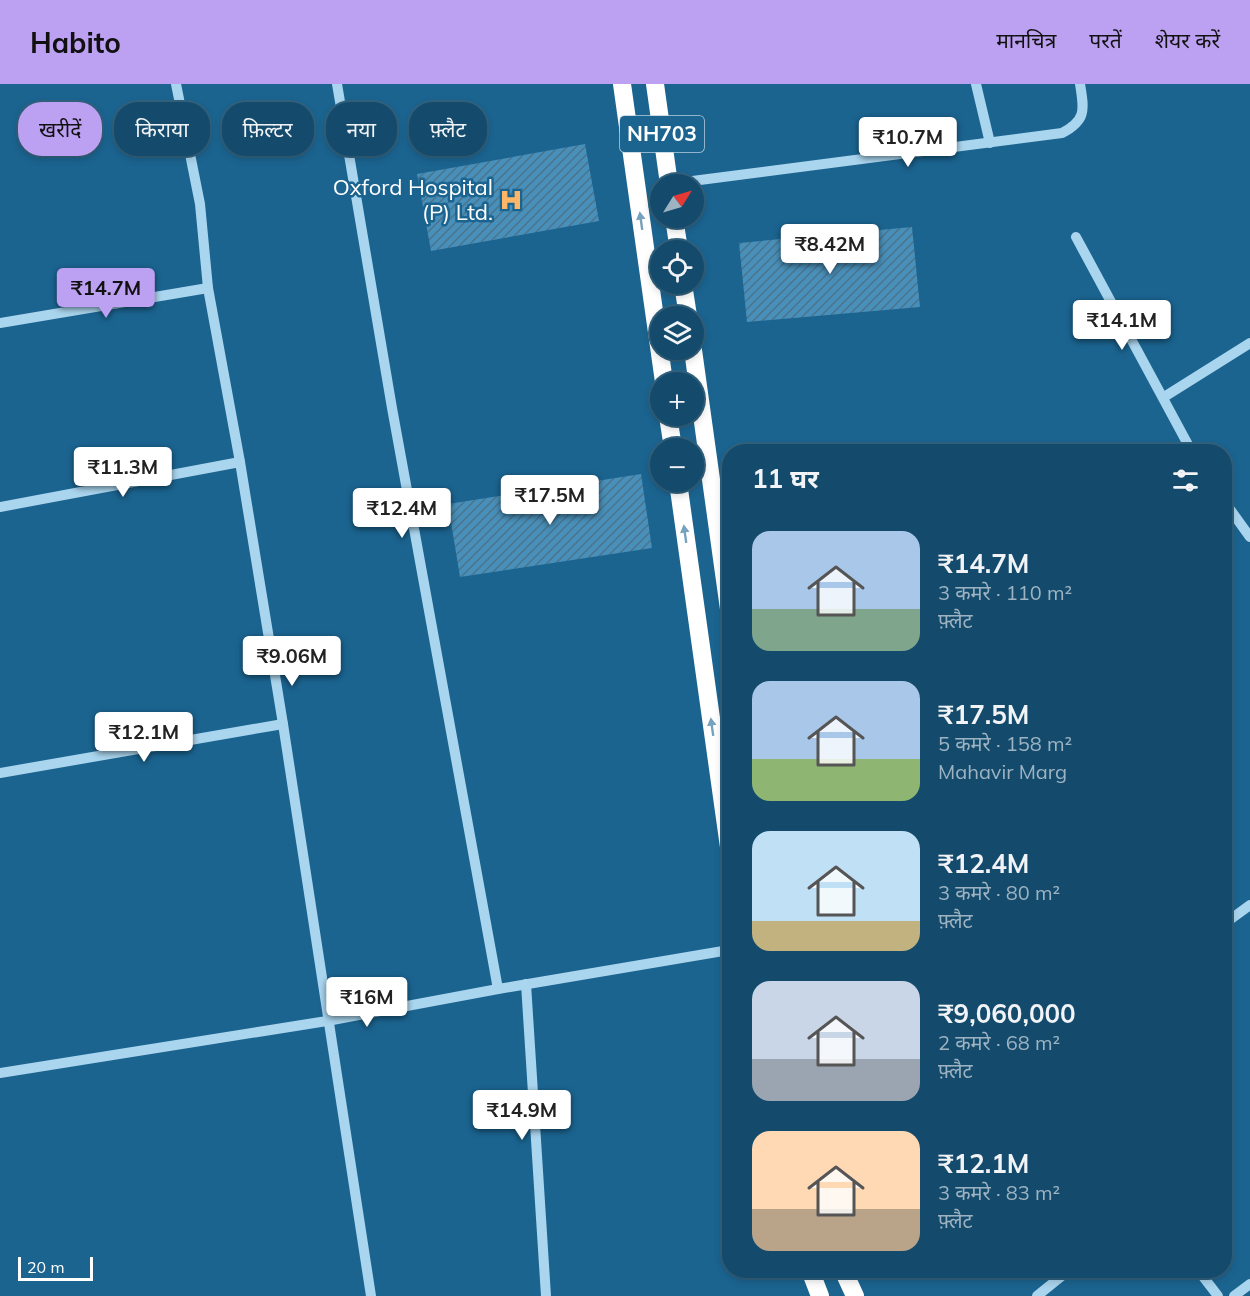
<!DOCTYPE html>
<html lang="hi">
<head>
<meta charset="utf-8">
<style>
	:root { --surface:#144b6c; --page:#215574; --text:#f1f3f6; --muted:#9db3c2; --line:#33637f; --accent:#bca0f2 }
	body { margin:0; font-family:Mulish,"Noto Sans Devanagari",sans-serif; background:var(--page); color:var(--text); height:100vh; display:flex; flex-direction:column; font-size:22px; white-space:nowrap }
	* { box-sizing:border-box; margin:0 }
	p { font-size:20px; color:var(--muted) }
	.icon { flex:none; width:33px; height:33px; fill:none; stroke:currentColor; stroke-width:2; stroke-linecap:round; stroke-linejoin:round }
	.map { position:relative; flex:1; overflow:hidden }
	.details { position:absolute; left:722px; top:360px; width:510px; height:834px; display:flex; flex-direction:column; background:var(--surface); border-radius:24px; box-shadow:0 3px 9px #0003,0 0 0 2px var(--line) }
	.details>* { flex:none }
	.guide { position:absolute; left:18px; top:18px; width:570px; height:54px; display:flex; gap:12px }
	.needle { width:39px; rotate:53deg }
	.fabs { position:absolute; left:650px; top:90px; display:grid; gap:12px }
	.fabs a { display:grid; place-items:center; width:54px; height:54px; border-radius:50%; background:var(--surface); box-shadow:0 3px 9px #0003,0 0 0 2px var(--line); font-size:30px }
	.scale { position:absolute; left:18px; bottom:15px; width:75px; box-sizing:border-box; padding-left:6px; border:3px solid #fff; border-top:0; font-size:16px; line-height:21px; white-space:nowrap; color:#fff; -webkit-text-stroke:4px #1b6490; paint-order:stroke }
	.price { position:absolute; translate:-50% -51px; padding:0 14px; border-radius:6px; background:#fff; color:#222; font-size:20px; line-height:39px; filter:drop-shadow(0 2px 3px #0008) }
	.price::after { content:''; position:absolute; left:50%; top:36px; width:18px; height:14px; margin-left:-9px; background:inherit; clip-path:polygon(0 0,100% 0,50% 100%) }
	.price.active { background:var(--accent); color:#111 }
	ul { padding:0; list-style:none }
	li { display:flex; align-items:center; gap:18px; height:150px; padding:0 30px }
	li span { display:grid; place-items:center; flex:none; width:168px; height:120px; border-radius:18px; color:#555 }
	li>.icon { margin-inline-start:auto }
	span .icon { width:72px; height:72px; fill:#fffc; stroke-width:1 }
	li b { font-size:26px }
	h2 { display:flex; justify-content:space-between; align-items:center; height:72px; padding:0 30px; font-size:26px }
	.tag { padding:0 21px; border-radius:24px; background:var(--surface); box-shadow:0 3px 9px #0003,0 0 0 2px var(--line); font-size:21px; line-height:54px }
	.tag.active { background:var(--accent); color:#111 }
	header { display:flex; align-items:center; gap:36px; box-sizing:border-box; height:84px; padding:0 30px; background:var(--accent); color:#111 }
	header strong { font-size:28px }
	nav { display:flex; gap:33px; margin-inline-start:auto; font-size:21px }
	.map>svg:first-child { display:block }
</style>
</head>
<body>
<header>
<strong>Habito</strong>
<nav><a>मानचित्र</a><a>परतें</a><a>शेयर करें</a></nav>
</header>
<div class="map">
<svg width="1250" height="1212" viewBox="0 0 1250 1212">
	<defs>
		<pattern id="building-hatch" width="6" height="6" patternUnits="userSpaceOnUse" patternTransform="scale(1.5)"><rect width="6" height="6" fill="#488fb9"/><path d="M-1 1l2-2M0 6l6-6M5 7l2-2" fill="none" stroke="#4a748d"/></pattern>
	</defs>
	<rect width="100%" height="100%" fill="#1b6490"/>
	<g fill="url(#building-hatch)">
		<polygon points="585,60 599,137 431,167 417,90"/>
		<polygon points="912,143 920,223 747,238 739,159"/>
		<polygon points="641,390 652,464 460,493 448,420"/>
	</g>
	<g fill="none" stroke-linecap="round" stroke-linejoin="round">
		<g stroke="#aad5ee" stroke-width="10">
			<polyline points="176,0 200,120 208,204 240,378 283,640 371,1212"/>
			<polyline points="337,0 392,324 498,905"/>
			<polyline points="976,0 990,59"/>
			<path d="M669,100L1062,49C1087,36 1084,25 1080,0"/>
			<polyline points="1076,153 1192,368"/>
			<polyline points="0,239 208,204"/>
			<polyline points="1164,313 1250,259"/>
			<polyline points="1224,417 1250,453"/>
			<polyline points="0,423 240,378"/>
			<polyline points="0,689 283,640"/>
			<polyline points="1224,840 1250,821"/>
			<polyline points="526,900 546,1212"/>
			<polyline points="0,989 327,937 498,905 729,866"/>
			<polyline points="1198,1186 1218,1212"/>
			<polyline points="1037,1212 1069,1186"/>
			<polyline points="1234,1212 1250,1200"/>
		</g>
		<g stroke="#fff" stroke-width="18">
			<polyline points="622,0 664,298"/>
			<polyline points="655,0 669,100"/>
			<polyline points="674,134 679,166"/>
			<polyline points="683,200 688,232"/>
			<polyline points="693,266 729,525"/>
			<polyline points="668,332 673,364"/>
			<polyline points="678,398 729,763"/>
			<polyline points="810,1186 820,1212"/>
			<polyline points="843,1186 855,1212"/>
		</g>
	</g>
	<defs><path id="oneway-solid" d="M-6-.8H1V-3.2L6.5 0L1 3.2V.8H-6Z" transform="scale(1.5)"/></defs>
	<g fill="#76a2bc">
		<use href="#oneway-solid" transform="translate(641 137) rotate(-98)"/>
		<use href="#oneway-solid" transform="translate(685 450) rotate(-98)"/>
		<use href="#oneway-solid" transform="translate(712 643) rotate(-98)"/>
	</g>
	<defs>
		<g id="hospital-bare" transform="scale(1.8)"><path d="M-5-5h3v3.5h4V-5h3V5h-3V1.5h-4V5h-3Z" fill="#ffb767" stroke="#1b6490" stroke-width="2.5" paint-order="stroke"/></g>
	</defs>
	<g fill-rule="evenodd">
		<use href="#hospital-bare" x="511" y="116"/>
	</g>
	<g text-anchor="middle" stroke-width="5" stroke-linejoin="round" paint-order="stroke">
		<rect fill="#1b6490" stroke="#bbd0de" stroke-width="1.5" x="620" y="32" width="84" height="36" rx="4.5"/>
		<g font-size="21" font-weight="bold" fill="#fff">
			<text x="662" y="57">NH703</text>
		</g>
		<g font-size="22" fill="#fff" stroke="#1b6490" text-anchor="end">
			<text x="493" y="111">Oxford Hospital<tspan x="493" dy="25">(P) Ltd.</tspan></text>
		</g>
	</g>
</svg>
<div class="fabs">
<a><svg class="needle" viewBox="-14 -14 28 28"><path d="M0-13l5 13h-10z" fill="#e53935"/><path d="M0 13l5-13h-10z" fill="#9db3c2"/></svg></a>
<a><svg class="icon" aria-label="locate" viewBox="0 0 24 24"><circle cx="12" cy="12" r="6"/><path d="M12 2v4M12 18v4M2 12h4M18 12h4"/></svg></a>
<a><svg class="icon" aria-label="layers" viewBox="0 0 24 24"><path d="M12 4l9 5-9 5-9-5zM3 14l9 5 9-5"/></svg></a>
<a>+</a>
<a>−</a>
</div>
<div class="scale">20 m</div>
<b class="price" style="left:908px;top:84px">₹10.7M</b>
<b class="price" style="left:830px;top:191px">₹8.42M</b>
<b class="price active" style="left:106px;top:235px">₹14.7M</b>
<b class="price" style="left:1122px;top:267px">₹14.1M</b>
<b class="price" style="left:123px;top:414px">₹11.3M</b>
<b class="price" style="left:550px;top:442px">₹17.5M</b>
<b class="price" style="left:402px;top:455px">₹12.4M</b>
<b class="price" style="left:292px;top:603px">₹9.06M</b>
<b class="price" style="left:144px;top:679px">₹12.1M</b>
<b class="price" style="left:367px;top:944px">₹16M</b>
<b class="price" style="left:522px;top:1057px">₹14.9M</b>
<div class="guide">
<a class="tag active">खरीदें</a>
<a class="tag">किराया</a>
<a class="tag">फ़िल्टर</a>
<a class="tag">नया</a>
<a class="tag">फ़्लैट</a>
</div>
<section class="details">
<h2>11 घर<svg class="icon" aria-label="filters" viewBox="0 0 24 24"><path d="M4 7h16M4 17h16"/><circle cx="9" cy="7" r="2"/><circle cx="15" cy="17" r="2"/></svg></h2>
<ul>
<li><span style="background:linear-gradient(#a9c7e8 65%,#7fa58c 0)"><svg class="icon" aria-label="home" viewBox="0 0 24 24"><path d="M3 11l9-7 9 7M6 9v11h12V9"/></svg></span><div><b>₹14.7M</b><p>3 कमरे · 110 m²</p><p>फ़्लैट</p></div></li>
<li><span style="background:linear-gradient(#a9c7e8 65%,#8fb573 0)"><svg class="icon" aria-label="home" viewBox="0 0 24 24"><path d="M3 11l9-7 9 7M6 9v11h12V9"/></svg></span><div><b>₹17.5M</b><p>5 कमरे · 158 m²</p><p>Mahavir Marg</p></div></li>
<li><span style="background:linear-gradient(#bfe0f5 75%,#c2b280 0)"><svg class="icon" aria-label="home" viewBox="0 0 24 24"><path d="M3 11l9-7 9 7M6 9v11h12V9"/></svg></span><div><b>₹12.4M</b><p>3 कमरे · 80 m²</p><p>फ़्लैट</p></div></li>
<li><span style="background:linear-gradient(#c9d6e8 65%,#9aa5b1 0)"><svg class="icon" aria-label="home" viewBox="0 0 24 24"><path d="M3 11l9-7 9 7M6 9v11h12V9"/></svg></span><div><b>₹9,060,000</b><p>2 कमरे · 68 m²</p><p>फ़्लैट</p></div></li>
<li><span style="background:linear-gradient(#ffd9b3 65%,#b9a48a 0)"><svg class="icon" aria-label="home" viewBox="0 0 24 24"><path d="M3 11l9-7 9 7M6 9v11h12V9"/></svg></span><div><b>₹12.1M</b><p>3 कमरे · 83 m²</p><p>फ़्लैट</p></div></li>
</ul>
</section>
</div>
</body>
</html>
